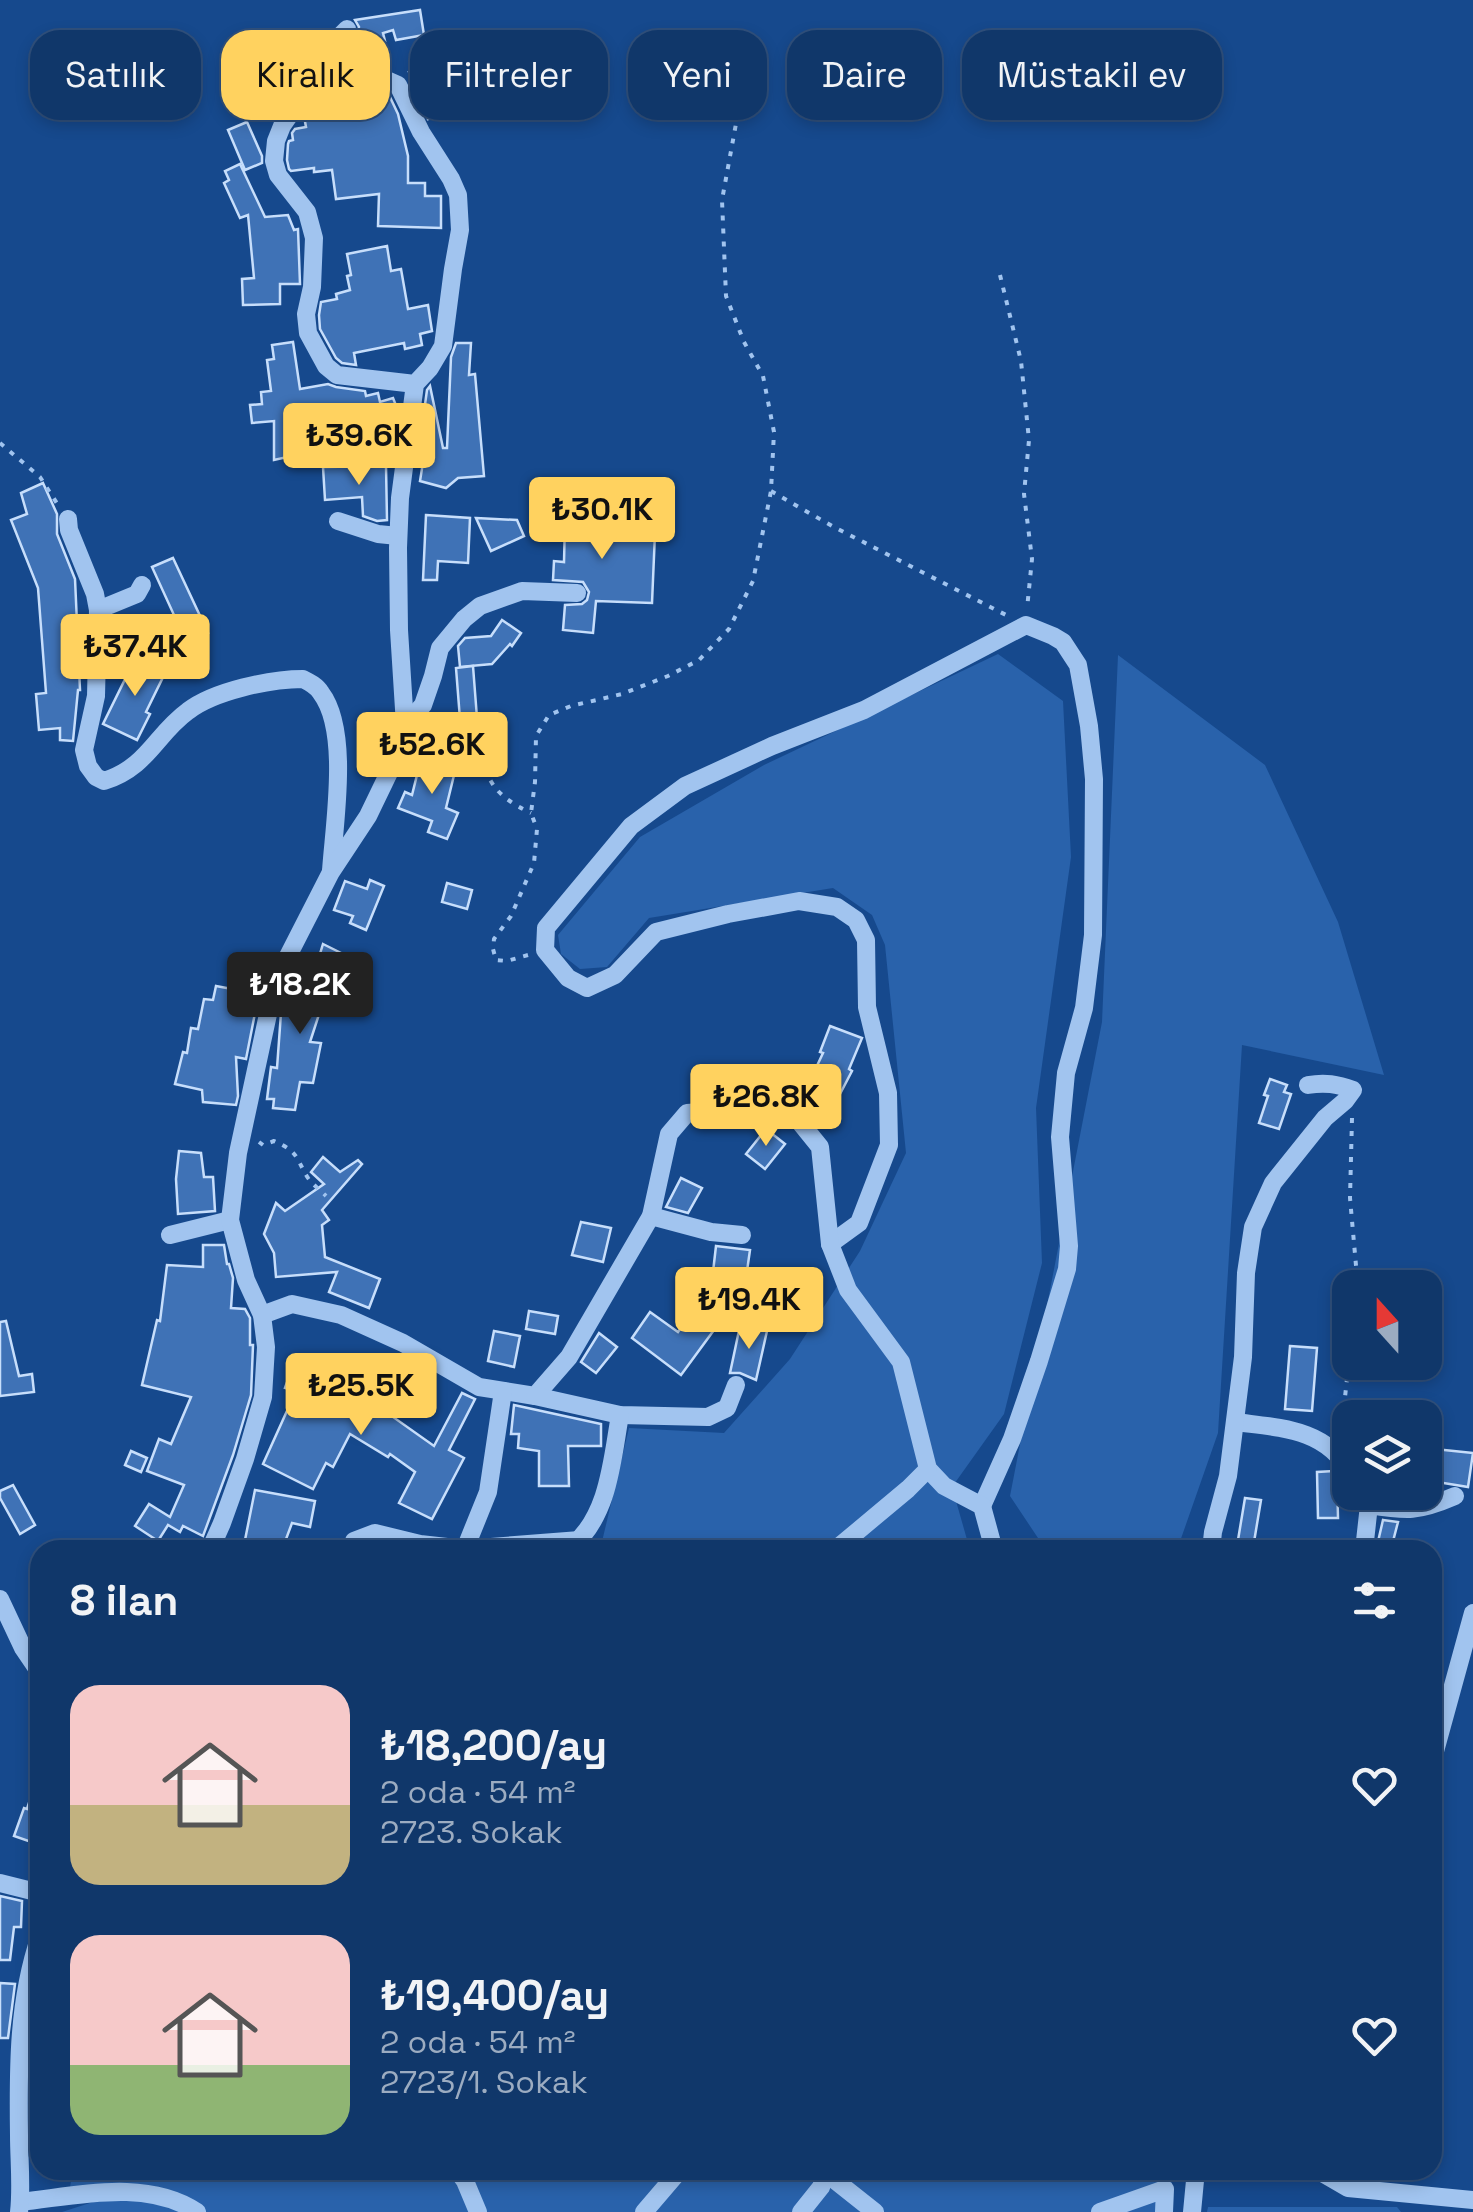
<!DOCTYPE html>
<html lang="tr">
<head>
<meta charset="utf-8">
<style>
	:root { --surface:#10376a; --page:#193f70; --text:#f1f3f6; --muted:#9cacc1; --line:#30517e; --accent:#ffd25f }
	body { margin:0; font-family:"Space Grotesk",sans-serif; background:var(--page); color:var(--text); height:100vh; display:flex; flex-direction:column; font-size:38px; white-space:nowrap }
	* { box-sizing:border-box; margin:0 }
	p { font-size:32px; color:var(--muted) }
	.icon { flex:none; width:55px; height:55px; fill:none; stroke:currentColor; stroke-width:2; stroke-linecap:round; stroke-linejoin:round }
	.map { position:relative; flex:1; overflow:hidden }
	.details { position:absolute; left:30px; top:1540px; width:1412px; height:640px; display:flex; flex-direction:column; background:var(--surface); border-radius:30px; box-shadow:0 5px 15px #0003,0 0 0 2px var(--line) }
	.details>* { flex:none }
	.banner { position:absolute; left:30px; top:30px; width:1415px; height:90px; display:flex; gap:20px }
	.needle { width:65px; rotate:339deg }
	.buttons { position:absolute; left:1332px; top:1270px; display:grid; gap:20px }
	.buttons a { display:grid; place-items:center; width:110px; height:110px; border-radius:20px; background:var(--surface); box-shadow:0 5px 15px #0003,0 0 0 2px var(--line); font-size:50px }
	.price { position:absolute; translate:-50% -85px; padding:0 22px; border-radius:10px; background:var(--accent); color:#111; font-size:32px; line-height:65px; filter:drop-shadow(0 2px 5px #0008) }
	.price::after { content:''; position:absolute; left:50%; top:60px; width:30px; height:22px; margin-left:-15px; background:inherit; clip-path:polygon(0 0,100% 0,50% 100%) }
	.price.active { background:#222; color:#fff }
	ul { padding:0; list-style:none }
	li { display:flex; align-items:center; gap:30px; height:250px; padding:0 40px }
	li span { display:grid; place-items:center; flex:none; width:280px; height:200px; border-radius:30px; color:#555 }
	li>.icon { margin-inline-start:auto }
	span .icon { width:120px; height:120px; fill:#fffc; stroke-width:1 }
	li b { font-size:42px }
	h2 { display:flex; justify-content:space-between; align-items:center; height:120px; padding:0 40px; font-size:42px }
	.pill { padding:0 35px; border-radius:30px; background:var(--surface); box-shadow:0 5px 15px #0003,0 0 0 2px var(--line); font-size:35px; line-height:90px }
	.pill.active { background:var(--accent); color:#111 }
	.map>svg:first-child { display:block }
</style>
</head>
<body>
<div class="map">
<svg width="1473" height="2212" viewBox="0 0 1473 2212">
	<rect width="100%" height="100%" fill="#16498d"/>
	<g fill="#2962ab">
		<polygon points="998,654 1063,701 1071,857 1036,1108 1042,1263 1004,1414 952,1487 970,1550 600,1550 629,1428 724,1433 790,1359 860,1251 906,1153 885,945 872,915 833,888 649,918 607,967 580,969 561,954 558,935 640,837 764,765"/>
		<polygon points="1118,655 1265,765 1338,922 1384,1075 1242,1045 1218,1433 1177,1550 1046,1550 1010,1496 1102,1022"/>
		<polygon points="73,2170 1173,2170 1169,2212 202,2212 70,2187"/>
		<polygon points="128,2197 188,2212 62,2212 93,2202"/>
		<polygon points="1208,2207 1397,2207 1401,2212 1207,2212"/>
	</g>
	<g fill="#3f72b6" stroke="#c7defb" stroke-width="2.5">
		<polygon points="420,10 424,35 396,40 393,30 383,33 385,41 358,46 357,36 359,27 355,20"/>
		<polygon points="427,65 445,112 428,119 409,72"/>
		<polygon points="389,95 398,114 408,156 408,183 425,183 425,196 441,196 441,228 378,226 379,194 336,199 332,170 314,172 314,168 291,171 289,169 287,160 288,144 289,141 293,140 292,133 295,129 306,127 304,116 315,103 340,98 341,104"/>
		<polygon points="247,122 262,156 262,163 245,170 228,130"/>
		<polygon points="240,164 265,217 288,215 294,230 298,229 300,284 280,284 280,304 243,305 242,279 254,278 248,215 240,218 224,183 229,180 225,171"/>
		<polygon points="387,246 391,271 401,269 408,309 428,305 432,331 420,334 422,345 405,349 404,343 354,353 356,365 342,363 336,358 320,329 319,315 321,302 337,299 336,294 350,290 347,276 351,275 347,254"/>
		<polygon points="293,342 300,389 328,384 336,387 365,391 366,396 378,393 380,402 393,398 399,413 396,433 274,460 274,421 252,423 250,405 262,404 261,392 271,391 267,360 274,359 272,345"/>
		<polygon points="456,343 471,343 469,375 475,374 484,476 458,478 446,488 420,481 425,450 421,449 422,426 427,390 430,386 443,448 447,448 451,357"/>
		<polygon points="386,466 387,520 377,521 363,516 362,497 325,500 323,467"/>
		<polygon points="43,483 57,514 57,534 75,579 80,690 78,690 73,741 60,740 60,728 39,730 36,694 46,693 38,588 11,520 27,514 21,493"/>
		<polygon points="561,493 594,494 593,527 614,527 614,532 655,533 652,603 596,601 593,633 563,630 565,605 582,604 587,600 589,592 583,582 553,580 554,561 564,562 565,521 560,520"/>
		<polygon points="426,515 470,518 468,563 438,561 437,580 423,580"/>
		<polygon points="476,518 517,520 524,536 491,551"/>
		<polygon points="173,558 208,633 180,646 167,618 174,615 152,567"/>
		<polygon points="502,620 521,633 512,646 510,644 492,664 460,667 458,646 465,638 491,636"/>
		<polygon points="136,657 166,671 146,712 150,714 137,740 103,724"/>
		<polygon points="473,666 478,731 461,732 456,668"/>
		<polygon points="421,759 456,767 446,808 458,813 447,839 428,832 432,821 398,808 405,792 412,795"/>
		<polygon points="370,880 384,886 366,930 350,923 353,916 334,910 345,881 367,889"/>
		<polygon points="447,883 472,890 467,909 442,902"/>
		<polygon points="323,944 343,954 320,994 325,996 310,1042 321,1043 313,1083 300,1082 295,1110 273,1108 274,1099 267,1099 271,1067 277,1068 281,1013 287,1013 294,992 307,996"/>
		<polygon points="216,986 248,992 245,1006 256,1008 246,1059 236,1057 238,1096 236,1105 203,1102 202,1090 175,1084 183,1052 187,1053 191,1028 198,1029 204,999 213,1000"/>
		<polygon points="830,1026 862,1038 849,1069 852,1071 829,1115 797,1099 805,1084 808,1085 823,1053 820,1052"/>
		<polygon points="1270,1079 1287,1085 1284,1092 1291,1094 1279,1129 1259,1123 1268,1096 1264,1095"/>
		<polygon points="766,1129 785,1144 765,1169 746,1154"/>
		<polygon points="179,1151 201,1153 204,1177 213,1177 215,1211 178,1214 176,1179"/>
		<polygon points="323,1157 340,1172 358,1160 362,1164 322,1210 329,1220 322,1225 325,1257 380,1279 369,1308 329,1292 337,1272 276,1277 274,1253 264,1234 276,1203 285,1211 324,1184 311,1172"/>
		<polygon points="681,1178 702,1188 688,1213 666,1207"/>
		<polygon points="581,1222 611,1228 603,1262 572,1255"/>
		<polygon points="203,1245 224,1245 227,1264 229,1264 233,1278 231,1308 245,1309 250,1318 250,1345 253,1345 251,1395 233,1455 203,1536 183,1526 180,1532 168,1525 158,1541 135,1526 149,1504 170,1517 184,1485 147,1471 159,1439 171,1444 191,1397 142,1385 157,1320 160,1321 167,1265 203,1267"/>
		<polygon points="716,1246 750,1250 745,1285 734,1301 710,1298"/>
		<polygon points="529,1311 558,1316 555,1334 526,1329"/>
		<polygon points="650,1312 678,1332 691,1314 714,1330 681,1375 632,1338"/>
		<polygon points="6,1321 19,1376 32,1374 34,1392 0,1396 0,1322"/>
		<polygon points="740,1326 767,1331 756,1380 740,1373 730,1373"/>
		<polygon points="494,1331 520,1336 514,1367 488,1361"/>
		<polygon points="599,1333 617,1347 596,1373 581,1362"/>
		<polygon points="1290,1346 1317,1348 1312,1411 1285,1409"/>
		<polygon points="293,1365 333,1379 398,1408 393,1417 434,1446 462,1393 475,1399 449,1450 464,1458 432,1519 399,1503 415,1472 390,1454 388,1457 350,1434 333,1467 326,1463 313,1489 263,1464 296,1391 285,1388"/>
		<polygon points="514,1405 601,1424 601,1446 568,1446 569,1486 539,1486 539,1451 518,1448 519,1434 511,1434"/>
		<polygon points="1425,1448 1473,1453 1468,1487 1425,1480"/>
		<polygon points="131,1451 147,1458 141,1472 125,1465"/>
		<polygon points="1334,1471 1337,1475 1338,1518 1318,1518 1317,1472"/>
		<polygon points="13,1485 35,1525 20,1534 0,1498 0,1491"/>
		<polygon points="255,1490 315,1501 310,1527 292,1523 282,1550 243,1550"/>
		<polygon points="1245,1498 1261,1500 1254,1542 1238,1540"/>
		<polygon points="1383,1520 1398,1522 1391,1549 1377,1546"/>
		<polygon points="37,1778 40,1779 40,1845 14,1836 24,1808 27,1809"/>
		<polygon points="0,1896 22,1901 21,1927 14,1927 10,1960 0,1960"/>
		<polygon points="0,1983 15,1984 8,2038 0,2038"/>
	</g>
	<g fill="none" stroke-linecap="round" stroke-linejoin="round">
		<g stroke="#a1c4ef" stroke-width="4" stroke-dasharray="5 8" stroke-linecap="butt">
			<polyline points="1000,275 1021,361 1029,440 1024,494 1032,559 1027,609"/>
			<polyline points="0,443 40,477 58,505"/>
			<polyline points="771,491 832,526 1006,615"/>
			<path d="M424,731L476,747C490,784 494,795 531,813"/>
			<polyline points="528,955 507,961 496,960 493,949 494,939 511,916 534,863 537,829 531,813 535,782 536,736 549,715 571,706 622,694 668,676 699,660 729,629 753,581 771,491 774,432 763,376 744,342 726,296 722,200 744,80"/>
			<polyline points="1352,1118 1350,1198 1358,1288"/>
			<path d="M259,1142L263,1145L274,1141C299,1152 295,1157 308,1178C312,1184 320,1190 326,1196"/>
			<polyline points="1341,1434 1350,1351"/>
		</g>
		<g stroke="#a1c4ef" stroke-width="18">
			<polyline points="323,81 325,51 347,29"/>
			<path d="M68,519L69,530L95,594L98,610L96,696L84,750L88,766L96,777L104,781C148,767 155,735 188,711C214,691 270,679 303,679C309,682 317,686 321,693C350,731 334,825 331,871"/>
			<polyline points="338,521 378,534 398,536"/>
			<polyline points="98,610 137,594 142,585"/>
			<polyline points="405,725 423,705 433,676 440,648 464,619 480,606 522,591 577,593"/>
			<polyline points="651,1216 711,1232 742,1235"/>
			<polyline points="170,1235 230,1220"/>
			<polyline points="830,1244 859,1223 889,1145 888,1093 867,1007 866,940 856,920 837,907 799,901 728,914 656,932 615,975 587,988 568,978 545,950 546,928 631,826 685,786 772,746 864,710 1026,625 1053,636 1063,642 1078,665 1089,726 1094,779 1093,935 1084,1008 1066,1073 1060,1137 1069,1246 1067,1269 1039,1361 1012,1439 982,1506"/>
			<polyline points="262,1315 292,1304 341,1315 403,1343 479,1387 535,1396 569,1357 651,1216 669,1134 687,1113 753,1108 799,1121 820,1147 830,1244 848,1290 901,1362 928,1469 944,1486 982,1506 994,1550"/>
			<polyline points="535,1396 620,1415 708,1417 727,1408 736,1385"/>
			<path d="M1235,1422C1280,1428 1325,1428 1350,1472"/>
			<polyline points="1362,1492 1369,1505 1364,1550"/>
			<path d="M1369,1505C1407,1511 1418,1512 1455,1496"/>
			<path d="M571,1547C609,1516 612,1460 620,1415"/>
			<polyline points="465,1549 488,1492 503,1391"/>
			<polyline points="210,1550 222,1523 245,1459 263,1397 266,1347 262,1315 246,1280 230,1220 238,1153 270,1005 286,960 331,872 368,816 395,760 405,725 399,630 398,548 400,498 415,384 430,368 443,346 453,269 460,230 458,195 451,179 421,132 398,85 389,81 364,79 323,81 302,97 282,126 276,141 274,161 278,175 307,212 314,238 312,287 306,314 308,333 326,366 337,375 415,384"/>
			<polyline points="351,1550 354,1541 375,1533 420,1544 465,1549 580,1540"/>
			<polyline points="835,1550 908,1489 928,1469"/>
			<path d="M1211,1550L1213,1532L1228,1476L1243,1357L1246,1273L1253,1227L1273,1183L1325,1118L1345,1101L1353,1090C1337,1084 1325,1082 1308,1085"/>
			<polyline points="0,1599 23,1648 40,1673"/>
			<polyline points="1432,1762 1473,1613"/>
			<polyline points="0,1883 40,1893"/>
			<polyline points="457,2170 465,2181 478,2212"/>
			<polyline points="822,2170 875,2212"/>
			<polyline points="1317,2170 1348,2188 1473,2200"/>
			<path d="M20,2202C77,2196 146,2178 197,2212"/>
			<path d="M19,2212C22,2187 19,2160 19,2135C18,2067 18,2000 40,1936"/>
			<polyline points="644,2212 680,2170"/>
			<polyline points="801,2212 821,2187 827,2170"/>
			<polyline points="1100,2212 1165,2189 1164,2212"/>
			<polyline points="1192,2212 1196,2170"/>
		</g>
	</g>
</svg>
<div class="buttons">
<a><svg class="needle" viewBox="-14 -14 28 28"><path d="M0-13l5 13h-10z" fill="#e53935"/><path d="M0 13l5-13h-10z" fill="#9cacc1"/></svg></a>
<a><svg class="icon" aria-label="layers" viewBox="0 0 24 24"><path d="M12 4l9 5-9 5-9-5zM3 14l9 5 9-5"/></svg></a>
</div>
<b class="price" style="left:359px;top:488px">₺39.6K</b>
<b class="price" style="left:602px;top:562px">₺30.1K</b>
<b class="price" style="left:135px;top:699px">₺37.4K</b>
<b class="price" style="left:432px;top:797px">₺52.6K</b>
<b class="price active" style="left:300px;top:1037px">₺18.2K</b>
<b class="price" style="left:766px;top:1149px">₺26.8K</b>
<b class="price" style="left:749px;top:1352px">₺19.4K</b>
<b class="price" style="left:361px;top:1438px">₺25.5K</b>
<div class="banner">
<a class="pill">Satılık</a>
<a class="pill active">Kiralık</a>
<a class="pill">Filtreler</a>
<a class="pill">Yeni</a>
<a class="pill">Daire</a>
<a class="pill">Müstakil ev</a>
</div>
<section class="details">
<h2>8 ilan<svg class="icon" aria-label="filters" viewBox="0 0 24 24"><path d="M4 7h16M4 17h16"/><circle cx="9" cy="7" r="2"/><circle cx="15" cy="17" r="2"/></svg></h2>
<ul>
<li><span style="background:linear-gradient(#f6c9c9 60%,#c2b280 0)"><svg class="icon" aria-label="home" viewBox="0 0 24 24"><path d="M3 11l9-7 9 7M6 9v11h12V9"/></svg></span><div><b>₺18,200/ay</b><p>2 oda · 54 m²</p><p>2723. Sokak</p></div><svg class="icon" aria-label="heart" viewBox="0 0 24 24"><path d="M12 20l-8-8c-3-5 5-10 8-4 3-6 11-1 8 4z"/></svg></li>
<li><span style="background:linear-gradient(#f6c9c9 65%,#8fb573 0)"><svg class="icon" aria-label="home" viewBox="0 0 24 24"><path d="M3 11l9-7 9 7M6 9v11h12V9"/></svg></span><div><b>₺19,400/ay</b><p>2 oda · 54 m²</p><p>2723/1. Sokak</p></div><svg class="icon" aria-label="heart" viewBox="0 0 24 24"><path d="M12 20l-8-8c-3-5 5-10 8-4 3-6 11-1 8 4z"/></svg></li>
</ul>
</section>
</div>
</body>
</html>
